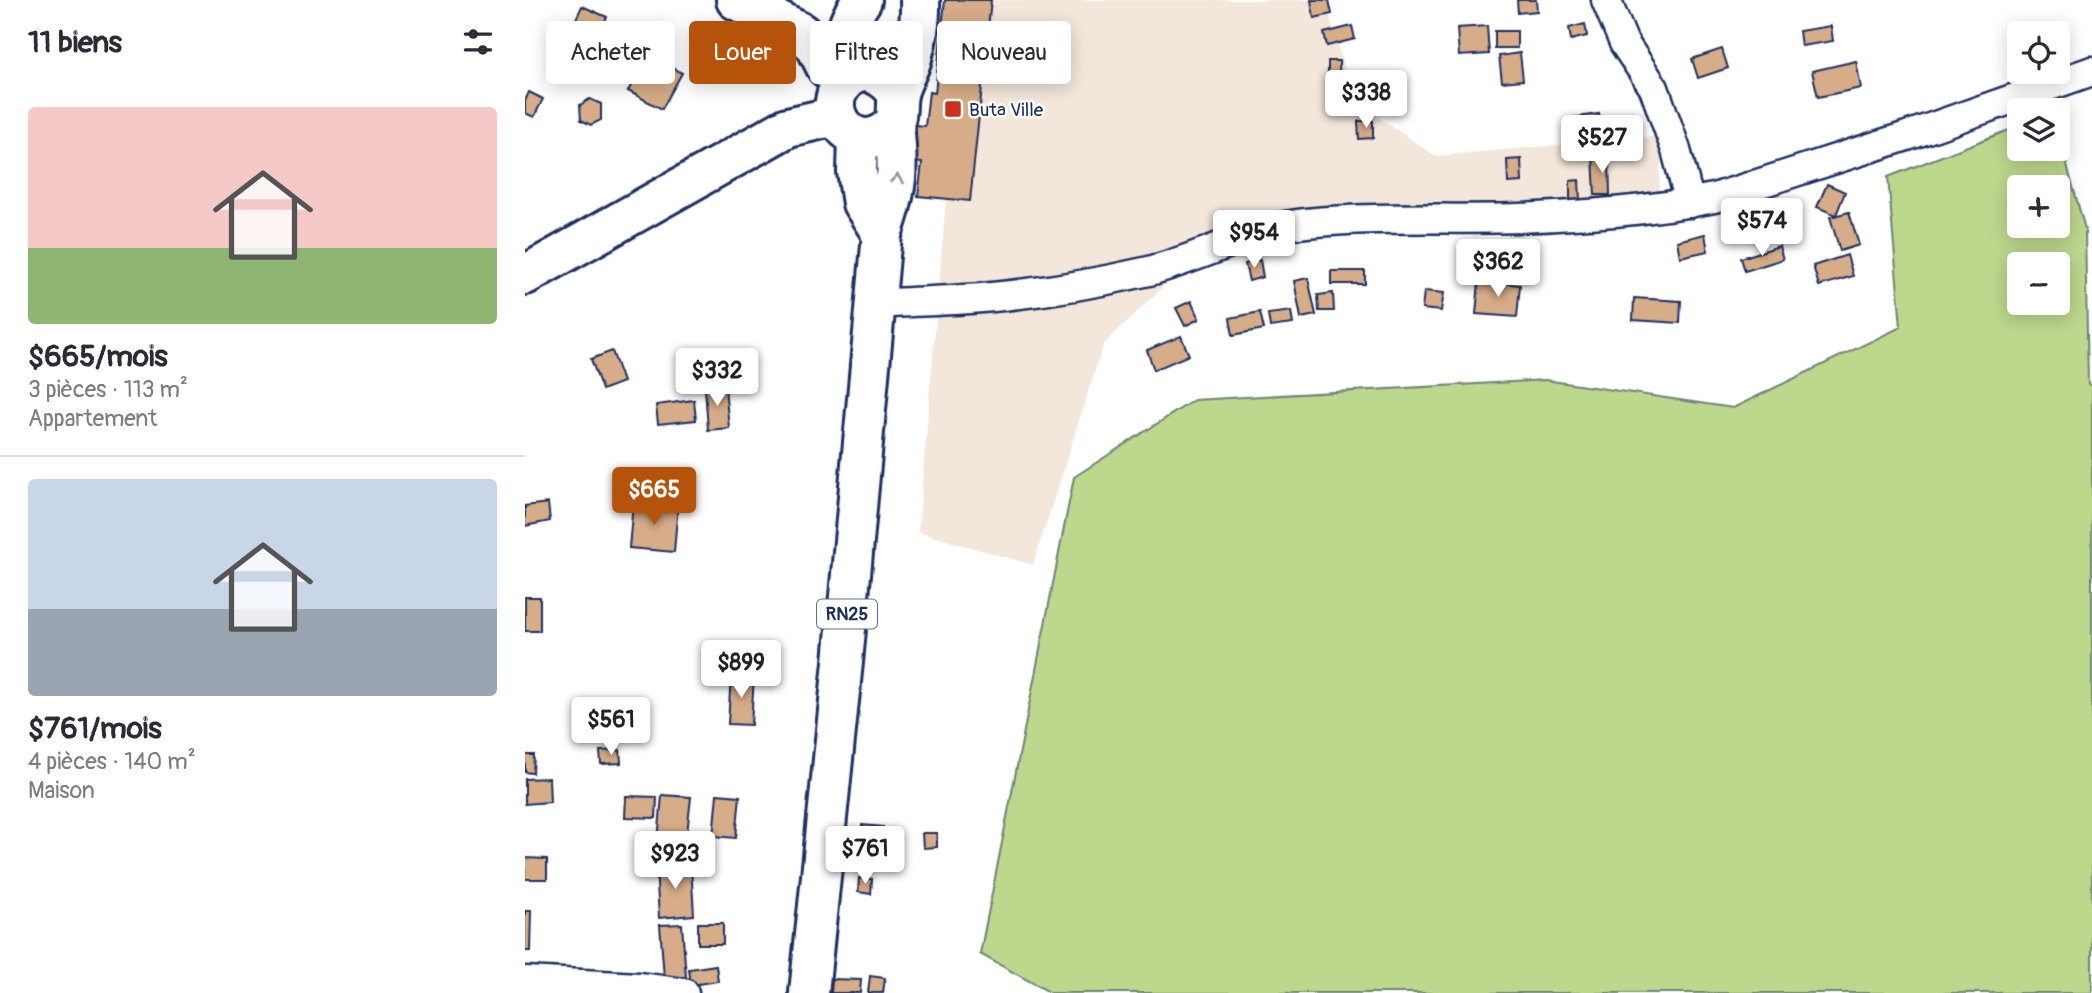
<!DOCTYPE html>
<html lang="fr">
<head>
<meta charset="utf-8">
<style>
	:root { --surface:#fff; --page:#f2f2f3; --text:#2b2b33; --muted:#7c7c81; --line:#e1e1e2; --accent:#b45309 }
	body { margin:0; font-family:Pangolin,sans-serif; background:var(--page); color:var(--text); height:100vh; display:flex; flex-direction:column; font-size:26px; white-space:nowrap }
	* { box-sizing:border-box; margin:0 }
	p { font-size:23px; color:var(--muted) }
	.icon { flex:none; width:38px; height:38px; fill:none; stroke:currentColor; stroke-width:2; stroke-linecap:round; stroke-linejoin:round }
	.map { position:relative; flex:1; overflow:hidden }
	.sheet { display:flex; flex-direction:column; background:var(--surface); width:525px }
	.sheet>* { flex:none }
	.hud { position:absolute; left:21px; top:21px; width:665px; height:63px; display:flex; gap:14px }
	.controls { position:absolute; left:1482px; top:21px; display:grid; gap:14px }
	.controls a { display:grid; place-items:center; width:63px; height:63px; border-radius:7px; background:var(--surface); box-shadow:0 4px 18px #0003; font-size:35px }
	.price { position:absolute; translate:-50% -60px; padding:0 16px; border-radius:7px; background:#fff; color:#222; font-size:23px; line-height:46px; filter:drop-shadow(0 2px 4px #0008) }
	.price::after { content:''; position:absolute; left:50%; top:42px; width:21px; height:16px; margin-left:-10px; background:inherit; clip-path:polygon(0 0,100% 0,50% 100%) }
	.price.active { background:var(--accent); color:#fff }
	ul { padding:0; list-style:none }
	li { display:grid; align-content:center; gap:14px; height:371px; padding:0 28px }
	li+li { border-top:2px solid var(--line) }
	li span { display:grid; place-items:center; height:217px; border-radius:7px; color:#555 }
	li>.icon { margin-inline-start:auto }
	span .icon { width:126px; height:126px; fill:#fffc; stroke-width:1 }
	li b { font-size:30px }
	h2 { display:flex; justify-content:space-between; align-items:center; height:84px; padding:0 28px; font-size:30px }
	.tag { padding:0 24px; border-radius:7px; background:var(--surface); box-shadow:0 4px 18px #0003; font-size:24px; line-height:63px }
	.tag.active { background:var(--accent); color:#fff }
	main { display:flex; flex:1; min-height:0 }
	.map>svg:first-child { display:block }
</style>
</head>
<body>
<main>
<section class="sheet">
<h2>11 biens<svg class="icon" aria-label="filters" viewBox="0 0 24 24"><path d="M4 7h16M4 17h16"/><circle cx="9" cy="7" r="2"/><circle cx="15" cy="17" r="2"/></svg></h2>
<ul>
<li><span style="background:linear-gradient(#f6c9c9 65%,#8fb573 0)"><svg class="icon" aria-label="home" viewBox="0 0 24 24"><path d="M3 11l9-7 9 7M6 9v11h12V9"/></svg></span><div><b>$665/mois</b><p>3 pièces · 113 m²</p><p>Appartement</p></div></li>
<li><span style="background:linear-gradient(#c9d6e8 60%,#9aa5b1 0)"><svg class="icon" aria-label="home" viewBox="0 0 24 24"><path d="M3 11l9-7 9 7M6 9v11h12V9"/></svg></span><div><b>$761/mois</b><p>4 pièces · 140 m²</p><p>Maison</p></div></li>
</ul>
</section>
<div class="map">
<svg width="1567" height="993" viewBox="0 0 1567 993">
	<rect width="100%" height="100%" fill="#fff"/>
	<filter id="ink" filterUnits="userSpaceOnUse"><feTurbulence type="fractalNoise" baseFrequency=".0143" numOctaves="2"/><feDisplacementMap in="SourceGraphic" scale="14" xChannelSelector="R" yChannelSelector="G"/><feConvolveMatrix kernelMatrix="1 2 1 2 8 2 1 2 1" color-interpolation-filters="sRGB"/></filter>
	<g filter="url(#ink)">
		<polygon fill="#f3e6db" points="438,0 800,0 828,100 910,156 1137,136 1133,217 766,231 646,279 578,345 508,565 393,532"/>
		<path fill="#bdd78d" stroke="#6c8376" stroke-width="2" fill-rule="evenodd" d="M1494,126V149H1533V134L1560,229L1563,384L1567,386V993H526L455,954L549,477L669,400L1020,380L1208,408L1376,327L1363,177ZM1494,187H1533V226H1494ZM1494,264H1533V303H1494Z"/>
		<g fill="#d7ac88" stroke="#1b2f5e" stroke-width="2">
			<polygon points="420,0 466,0 445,201 393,196 397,163 389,162 386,133 391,133 391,125 400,126 404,92 410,93"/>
			<polygon points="786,0 804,0 807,14 789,18"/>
			<polygon points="992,0 1011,0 1012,11 993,13"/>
			<polygon points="57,6 82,17 74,33 50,21"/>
			<polygon points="1060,24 1062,36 1046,40 1044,28"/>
			<polygon points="827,26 830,39 802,46 799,33"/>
			<polygon points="962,26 964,54 934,56 932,28"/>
			<polygon points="1306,26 1308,41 1276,46 1274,31"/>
			<rect x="970" y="31" width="22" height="17"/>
			<polygon points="1197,49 1203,68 1173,78 1167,59"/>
			<polygon points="995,53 998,80 977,82 974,56"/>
			<polygon points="123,55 157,73 137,109 103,91"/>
			<polygon points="803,61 814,61 815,97 803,97"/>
			<polygon points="1331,61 1336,88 1293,97 1287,71"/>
			<polygon points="4,92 18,99 9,117 0,113 0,101"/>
			<polygon points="65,99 76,104 76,120 66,125 56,120 55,105"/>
			<polygon points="1074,114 1076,129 1048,133 1046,118"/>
			<polygon points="833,121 848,121 848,138 834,139"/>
			<polygon points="1084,155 1085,195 1070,195 1068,156"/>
			<polygon points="996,159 997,182 983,183 982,160"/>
			<polygon points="1054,180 1055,202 1045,203 1045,181"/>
			<polygon points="1302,184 1320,192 1311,215 1292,207"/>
			<polygon points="1324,212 1334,245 1315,251 1305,217"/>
			<polygon points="1180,234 1183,251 1155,257 1152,241"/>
			<polygon points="1254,246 1258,259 1220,271 1216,258"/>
			<polygon points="1322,255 1328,276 1294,286 1288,266"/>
			<polygon points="735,260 738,277 724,281 720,264"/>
			<rect x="806" y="271" width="34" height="13"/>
			<polygon points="783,278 791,315 776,318 769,281"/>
			<polygon points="954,281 995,285 992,317 951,314"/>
			<polygon points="899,291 919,293 916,311 897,309"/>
			<polygon points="808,293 809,311 794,311 793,295"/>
			<polygon points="1109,298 1156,301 1155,323 1108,320"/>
			<polygon points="666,301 674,319 660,326 651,308"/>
			<polygon points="766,311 768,324 745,327 743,314"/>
			<polygon points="735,312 739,329 708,335 705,318"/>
			<polygon points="656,336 664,355 629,370 622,350"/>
			<polygon points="87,351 98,382 77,390 66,359"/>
			<polygon points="200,387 204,428 183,430 180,388"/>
			<polygon points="169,400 171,420 133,424 131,405"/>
			<polygon points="108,502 153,505 149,552 104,548"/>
			<polygon points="23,503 25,521 0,526 0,506"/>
			<rect x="0" y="597" width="15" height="34"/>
			<polygon points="206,674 229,675 226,725 203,724"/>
			<polygon points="95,750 96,763 76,764 75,751"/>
			<polygon points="0,755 9,755 8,773 0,772"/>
			<polygon points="24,778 25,802 0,804 0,779"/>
			<polygon points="192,794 215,796 211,838 188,836"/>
			<polygon points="137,795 166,797 161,843 133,841"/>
			<polygon points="101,796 132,797 131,818 100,817"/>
			<polygon points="337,825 358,827 356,865 334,863"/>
			<polygon points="397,833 412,833 412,847 398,848"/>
			<polygon points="0,858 22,859 22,879 0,879"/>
			<polygon points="166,865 169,915 134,918 131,867"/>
			<polygon points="334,878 347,879 346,894 333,892"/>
			<polygon points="0,911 6,911 5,951 0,951"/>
			<rect x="173" y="923" width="25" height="21"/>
			<polygon points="157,924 161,977 139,978 135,925"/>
			<polygon points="191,965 193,981 166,985 164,969"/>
			<polygon points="345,976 360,978 358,993 343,993"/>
			<polygon points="307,979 336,980 335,993 306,993"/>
		</g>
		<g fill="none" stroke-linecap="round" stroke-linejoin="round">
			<g stroke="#1b2f5e" stroke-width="33">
				<g id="street">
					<polyline points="1081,0 1099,43 1129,88 1151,150 1165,203"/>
					<path d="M350,304C392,301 435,301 477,296C526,291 576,282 624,271C676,258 728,228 781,223C852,216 923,220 993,218C1059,215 1125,211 1189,198L1382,136L1567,71"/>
					<polyline points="0,981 114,987 159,993"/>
				</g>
			</g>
			<g stroke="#1b2f5e" stroke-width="44">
				<g id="secondary">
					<polyline points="211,0 275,32 290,45 301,67 319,82"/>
					<polyline points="0,275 263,127 311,116"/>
				</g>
			</g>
			<g stroke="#1b2f5e" stroke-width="44">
				<g id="primary">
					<path d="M325,77C316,46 318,27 337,0"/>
					<path d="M373,95C362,77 338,62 320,81C292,110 328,154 360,132C376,120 370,109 373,94C376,81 384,70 387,58C392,40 396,19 395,0"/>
					<polyline points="333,137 332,172 337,203 357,234"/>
					<path d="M284,993L318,662L357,234C373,189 374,170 369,123"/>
				</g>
			</g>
			<use href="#street" stroke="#fff" stroke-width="28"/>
			<use href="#secondary" stroke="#fff" stroke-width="38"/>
			<use href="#primary" stroke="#fff" stroke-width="38"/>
		</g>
		<defs><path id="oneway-chevron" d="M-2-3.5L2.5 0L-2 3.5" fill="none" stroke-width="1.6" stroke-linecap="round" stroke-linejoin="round" transform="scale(1.75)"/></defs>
		<use stroke="#8d97ae" href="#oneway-chevron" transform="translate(372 179) rotate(-84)"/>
	</g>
	<rect fill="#c8321e" stroke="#fff" stroke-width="2.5" x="419" y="100" width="18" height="18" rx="3.5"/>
	<g text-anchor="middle" stroke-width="5" stroke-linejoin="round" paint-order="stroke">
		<rect fill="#fff" stroke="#5f6d8e" stroke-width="2" x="292" y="599.5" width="60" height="29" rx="5"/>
		<g font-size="18" font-weight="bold" fill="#1b2f5e">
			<text x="322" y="620">RN25</text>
		</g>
		<g font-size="19" fill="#1b2f5e" stroke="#fff" text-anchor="start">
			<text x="444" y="116">Buta Ville</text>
		</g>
	</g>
</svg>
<div class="controls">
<a><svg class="icon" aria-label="locate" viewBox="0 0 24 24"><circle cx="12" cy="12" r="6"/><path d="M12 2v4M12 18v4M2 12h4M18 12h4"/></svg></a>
<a><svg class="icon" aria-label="layers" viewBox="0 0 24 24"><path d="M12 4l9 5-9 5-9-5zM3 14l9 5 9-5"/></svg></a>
<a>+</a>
<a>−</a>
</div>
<b class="price" style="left:841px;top:130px">$338</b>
<b class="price" style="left:1077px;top:175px">$527</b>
<b class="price" style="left:1237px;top:258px">$574</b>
<b class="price" style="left:729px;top:270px">$954</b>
<b class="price" style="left:973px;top:299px">$362</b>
<b class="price" style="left:192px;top:408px">$332</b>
<b class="price active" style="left:129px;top:527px">$665</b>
<b class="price" style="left:216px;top:700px">$899</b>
<b class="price" style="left:86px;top:757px">$561</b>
<b class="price" style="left:340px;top:886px">$761</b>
<b class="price" style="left:150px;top:891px">$923</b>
<div class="hud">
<a class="tag">Acheter</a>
<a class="tag active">Louer</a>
<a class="tag">Filtres</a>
<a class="tag">Nouveau</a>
</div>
</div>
</main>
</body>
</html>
